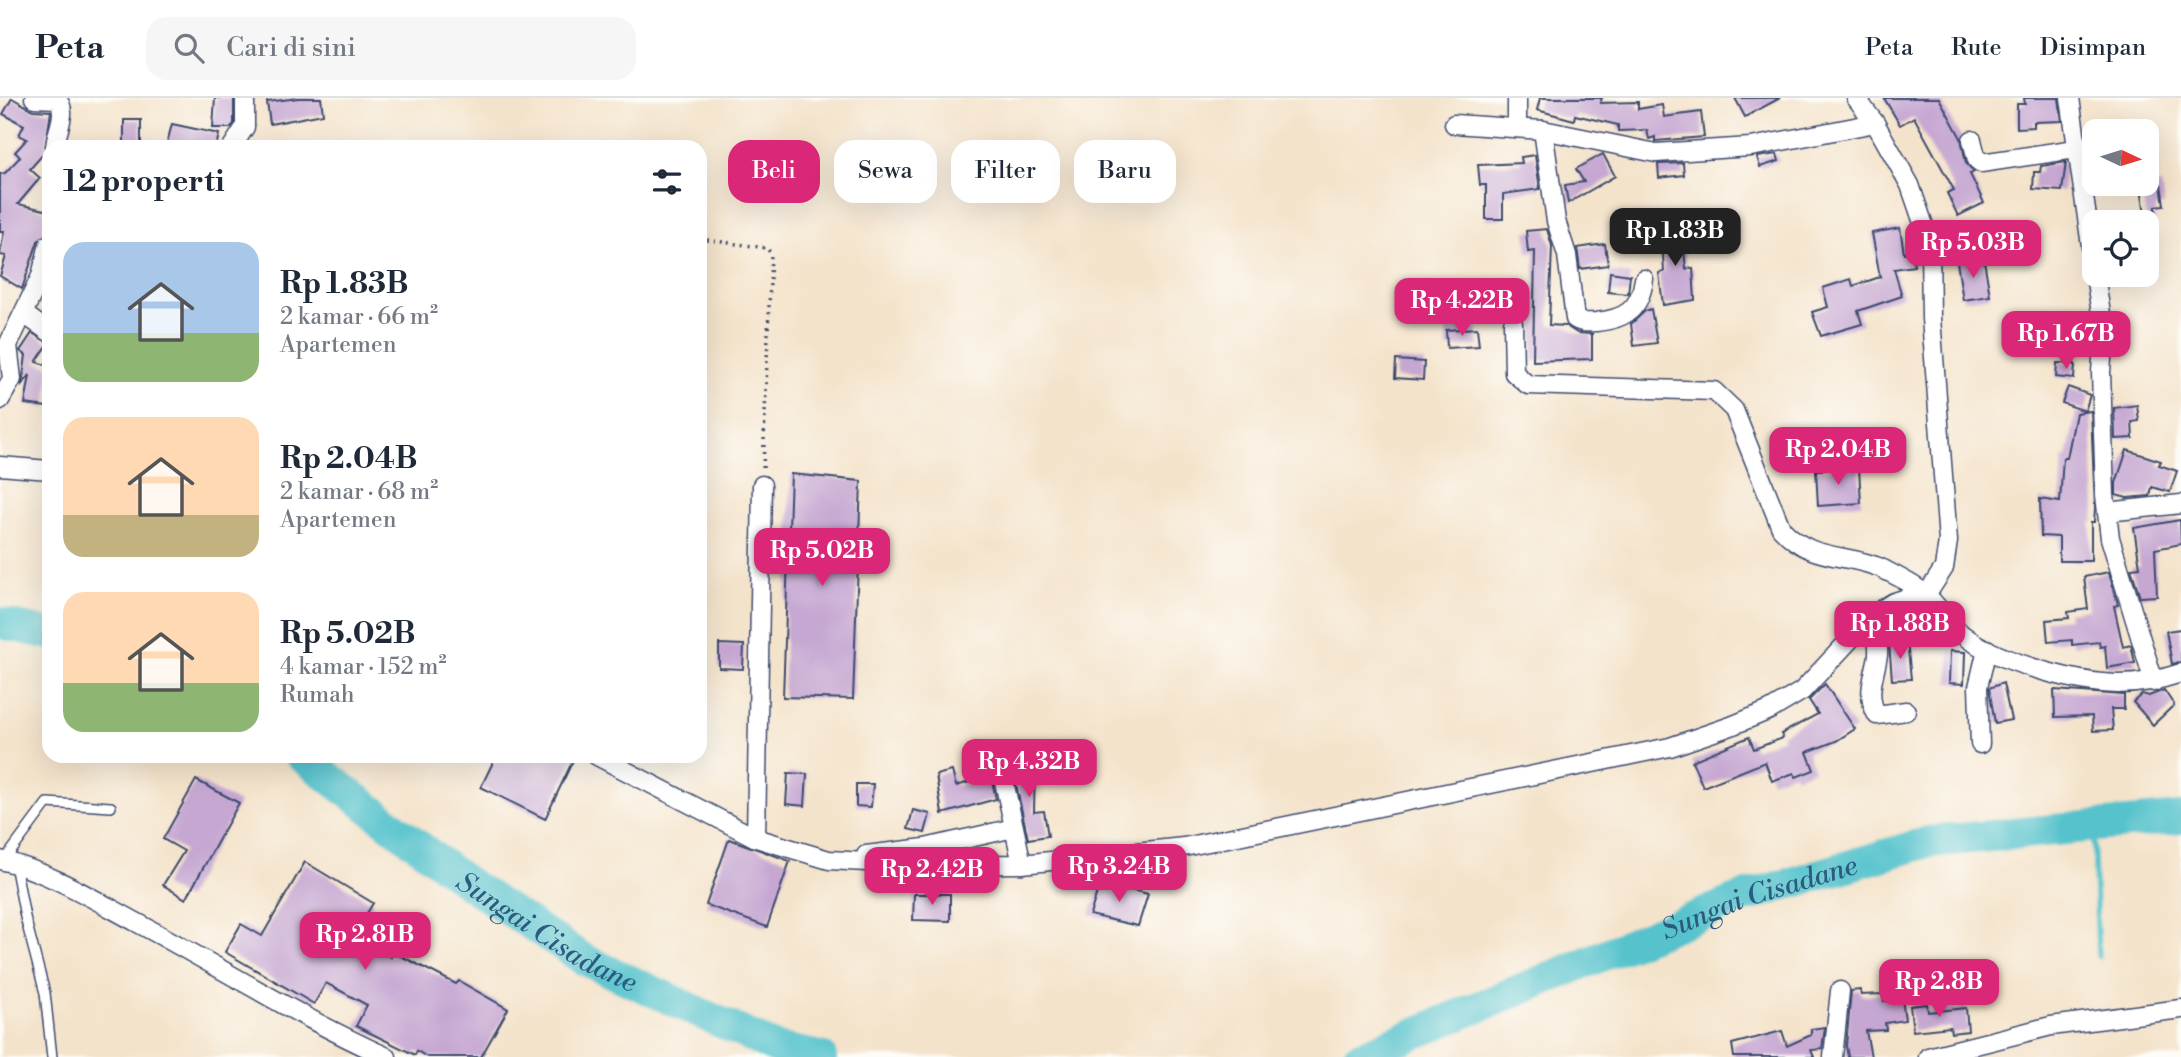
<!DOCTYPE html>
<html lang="id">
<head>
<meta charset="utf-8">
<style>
	:root { --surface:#fff; --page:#f6f6f7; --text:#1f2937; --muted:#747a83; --line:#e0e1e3; --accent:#db2777 }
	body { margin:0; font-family:"Libre Bodoni",serif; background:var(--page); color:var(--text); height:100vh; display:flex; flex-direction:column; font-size:26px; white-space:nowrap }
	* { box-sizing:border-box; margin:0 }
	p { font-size:23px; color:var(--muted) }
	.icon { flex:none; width:38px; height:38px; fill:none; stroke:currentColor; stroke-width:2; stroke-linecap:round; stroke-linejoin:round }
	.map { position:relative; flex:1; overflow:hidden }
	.side { position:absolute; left:42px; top:42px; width:665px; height:623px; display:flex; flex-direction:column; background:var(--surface); border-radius:21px; box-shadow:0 7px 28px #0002 }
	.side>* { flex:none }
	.banner { position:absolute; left:728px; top:42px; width:665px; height:63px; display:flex; gap:14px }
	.needle { width:46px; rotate:94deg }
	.fabs { position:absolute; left:2082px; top:21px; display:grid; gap:14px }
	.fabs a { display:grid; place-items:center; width:77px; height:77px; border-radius:14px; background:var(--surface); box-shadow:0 7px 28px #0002; font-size:35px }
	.price { position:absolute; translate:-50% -60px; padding:0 16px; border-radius:14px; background:var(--accent); color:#fff; font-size:23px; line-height:46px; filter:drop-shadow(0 2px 4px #0008) }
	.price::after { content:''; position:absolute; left:50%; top:42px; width:21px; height:16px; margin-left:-10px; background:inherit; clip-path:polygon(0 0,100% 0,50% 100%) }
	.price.selected { background:#222; color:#fff }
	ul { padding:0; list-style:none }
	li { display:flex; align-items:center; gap:21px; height:175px; padding:0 21px }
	li span { display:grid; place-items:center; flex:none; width:196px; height:140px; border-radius:21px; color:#555 }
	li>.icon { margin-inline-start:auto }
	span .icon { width:84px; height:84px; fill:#fffc; stroke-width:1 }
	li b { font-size:30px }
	h2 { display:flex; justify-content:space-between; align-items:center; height:84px; padding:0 21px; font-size:30px }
	.tag { padding:0 24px; border-radius:21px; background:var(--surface); box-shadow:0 7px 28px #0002; font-size:24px; line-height:63px }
	.tag.selected { background:var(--accent); color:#fff }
	header { display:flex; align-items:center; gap:42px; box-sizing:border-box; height:98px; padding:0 35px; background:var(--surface); border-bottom:2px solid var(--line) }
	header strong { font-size:33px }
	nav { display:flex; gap:38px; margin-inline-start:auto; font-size:24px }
	.search { width:490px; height:63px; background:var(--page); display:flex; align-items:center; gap:18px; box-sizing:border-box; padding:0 24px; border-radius:21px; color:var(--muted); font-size:26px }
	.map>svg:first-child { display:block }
</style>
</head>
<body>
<header>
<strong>Peta</strong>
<div class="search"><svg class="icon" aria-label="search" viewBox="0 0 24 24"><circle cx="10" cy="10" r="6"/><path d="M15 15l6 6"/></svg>Cari di sini</div>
<nav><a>Peta</a><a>Rute</a><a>Disimpan</a></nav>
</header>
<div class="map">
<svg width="2181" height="959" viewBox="0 0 2181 959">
	<rect width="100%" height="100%" fill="#fdfcf7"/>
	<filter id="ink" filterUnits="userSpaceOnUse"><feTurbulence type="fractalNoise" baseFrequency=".0143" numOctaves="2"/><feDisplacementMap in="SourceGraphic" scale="14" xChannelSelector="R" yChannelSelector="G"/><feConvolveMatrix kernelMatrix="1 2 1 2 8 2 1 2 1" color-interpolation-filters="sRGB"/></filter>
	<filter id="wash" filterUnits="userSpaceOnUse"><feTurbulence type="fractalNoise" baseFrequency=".00686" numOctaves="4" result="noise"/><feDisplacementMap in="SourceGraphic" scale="28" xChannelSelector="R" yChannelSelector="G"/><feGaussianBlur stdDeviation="1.57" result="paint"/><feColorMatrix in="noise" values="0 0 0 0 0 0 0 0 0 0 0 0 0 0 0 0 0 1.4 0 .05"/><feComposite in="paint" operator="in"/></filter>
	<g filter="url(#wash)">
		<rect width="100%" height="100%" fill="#f4e3cb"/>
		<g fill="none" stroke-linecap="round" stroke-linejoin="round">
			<polyline stroke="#55c2cc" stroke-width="5" points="2093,728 2098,858"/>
			<g stroke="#55c2cc" stroke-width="32">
				<polyline points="0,525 49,536"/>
				<path id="s1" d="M301,658L466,784L585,862L776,950L821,959"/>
				<path id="s2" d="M1358,959L1741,800L1928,744L2181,720"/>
			</g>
		</g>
		<g id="blocks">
			<g fill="#c6a7d2">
				<polygon points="12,0 33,12 51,13 45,54 30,71 40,80 18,106 49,113 49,135 38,143 22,191 0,178 6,158 0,157 4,133 0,133 0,76 5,75 20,59 15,54 27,41 19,37 24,27 3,16"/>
				<polygon points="215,0 234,0 234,26 230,30 213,30"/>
				<polygon points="298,0 321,0 323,16 270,26 267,4"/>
				<polygon points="1540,0 1602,0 1600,5 1638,4 1638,11 1662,7 1664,19 1701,14 1704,39 1655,43 1655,39 1649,41 1647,32 1618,33 1618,27 1575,17 1574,22 1537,12"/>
				<polygon points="1735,0 1780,0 1745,19"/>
				<polygon points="1884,0 1939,0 1961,40 1966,65 1974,74 1970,76 1984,105 1958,118 1947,95 1954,92 1914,19 1900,27"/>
				<polygon points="2024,0 2059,0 2062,23 2034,24 2034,29 2017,30 2017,6 2025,6"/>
				<rect x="124" y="22" width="17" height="27"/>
				<polygon points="172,26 219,36 216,49 166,49"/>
				<polygon points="1603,56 1615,78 1568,105 1565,87 1584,84 1576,71"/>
				<polygon points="1777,56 1779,63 1760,69 1757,59"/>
				<polygon points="1535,57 1540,91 1503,96 1503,121 1486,121 1486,87 1480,87 1478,67 1522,65 1521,59"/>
				<polygon points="2066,64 2062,93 2033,91 2034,74 2040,74 2041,68"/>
				<polygon points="1683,65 1684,77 1659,80 1658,66"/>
				<polygon points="2161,86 2164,107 2156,108 2154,137 2148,137 2141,89"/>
				<polygon points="1661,124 1679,125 1678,141 1683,141 1686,171 1693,170 1695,202 1663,207 1659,175 1664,174"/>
				<polygon points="1900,130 1904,155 1912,154 1914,168 1894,171 1902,198 1858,213 1862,226 1821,238 1812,214 1828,209 1823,190 1851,181 1853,188 1880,179 1872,135"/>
				<polygon points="1547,131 1552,148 1549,227 1566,228 1577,235 1592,236 1592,261 1533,263 1535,153 1528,154 1526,133"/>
				<polygon points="1605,146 1608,167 1580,171 1577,150"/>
				<polygon points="1984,162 1990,198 1963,202 1957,164"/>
				<polygon points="1610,174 1630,177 1628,196 1608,194"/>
				<polygon points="1651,211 1657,245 1634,248 1631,226 1645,213"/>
				<polygon points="1477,230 1479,248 1447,250 1446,232"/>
				<polygon points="32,235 49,245 36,264 49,268 47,309 25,306 30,277 22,287 26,257 20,253"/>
				<polygon points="1396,262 1424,264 1423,282 1395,280"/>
				<polygon points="2057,265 2075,266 2074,281 2056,279"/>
				<polygon points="2068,289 2090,297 2085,313 2062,305"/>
				<polygon points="2137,307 2139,323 2132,324 2133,340 2115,341 2114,310"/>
				<polygon points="2091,313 2095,410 2094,424 2091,424 2091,463 2059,463 2059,439 2041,438 2040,401 2060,404 2063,360 2067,360 2076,315"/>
				<polygon points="2127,352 2161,363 2159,367 2177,373 2170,394 2152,389 2150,398 2127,400 2116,397 2116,385"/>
				<polygon points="1859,370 1861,405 1818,408 1816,372"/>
				<polygon points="791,376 861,383 853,601 783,599"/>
				<polygon points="2180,422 2181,446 2155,451 2157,498 2140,499 2131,470 2140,469 2134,430"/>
				<polygon points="2109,474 2117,503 2118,507 2114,508 2123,549 2131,547 2135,565 2107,570 2105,548 2100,549 2099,544 2072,547 2072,542 2048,544 2046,522 2069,520 2068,514 2088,511 2084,479"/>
				<polygon points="2181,531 2181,564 2172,566 2166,533"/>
				<polygon points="1907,543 1911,581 1892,582 1889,544"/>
				<polygon points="719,546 744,547 743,571 719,570"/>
				<polygon points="1950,553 1965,554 1964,586 1949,585"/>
				<polygon points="2003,585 2011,622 1995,625 1989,590"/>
				<polygon points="1825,586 1855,631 1836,643 1807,654 1814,672 1796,679 1794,675 1772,683 1765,664 1703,689 1692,663 1749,639 1754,651 1783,640 1781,636 1818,616 1809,602"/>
				<polygon points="2054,592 2124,597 2124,611 2111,611 2113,632 2093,633 2092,618 2055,619"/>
				<polygon points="2164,592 2174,607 2153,627 2133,604 2142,596 2149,598"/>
				<polygon points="496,658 575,658 545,721 481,689"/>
				<polygon points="1011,664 1035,664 1034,714 1044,713 1048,738 1028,741"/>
				<polygon points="952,673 956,688 991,678 996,701 942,716 936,677"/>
				<polygon points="788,675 807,676 805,708 786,706"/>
				<polygon points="196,682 239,705 186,801 163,787 184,753 163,741"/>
				<polygon points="856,686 873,686 871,709 856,708"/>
				<polygon points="913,712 930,716 925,735 908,731"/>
				<polygon points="729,741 790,763 767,829 706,807"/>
				<polygon points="305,764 373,805 353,839 391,859 393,854 456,886 459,883 508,911 481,959 427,959 417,953 415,957 356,928 367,907 326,885 314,906 225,854 241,826 262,838"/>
				<polygon points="1100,784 1148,796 1138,828 1090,817"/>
				<polygon points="914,796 950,796 950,823 913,822"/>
				<polygon points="1860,892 1861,897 1883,896 1884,903 1902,900 1905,922 1885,925 1886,932 1866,933 1871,959 1848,959 1846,948 1851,893"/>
				<polygon points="1927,906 1928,914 1966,910 1968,933 1951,935 1950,929 1913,933 1910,908"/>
				<polygon points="1825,929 1822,951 1811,952 1814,959 1734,959 1732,946 1782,933 1787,948 1811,937 1811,931"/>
			</g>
		</g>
	</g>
	<g filter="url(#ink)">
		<use href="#blocks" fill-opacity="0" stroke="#3c4a6e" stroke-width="2"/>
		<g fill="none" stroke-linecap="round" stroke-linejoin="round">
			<g stroke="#3c4a6e" stroke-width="12">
				<g id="lane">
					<polyline points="4,763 47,705 111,709"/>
					<polyline points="15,766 25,819 45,895 52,959"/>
				</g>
			</g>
			<g stroke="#3c4a6e" stroke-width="21">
				<g id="street">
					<path d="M34,0L57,1C69,14 56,33 55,49"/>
					<polyline points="1517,0 1517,30"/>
					<polyline points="2070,0 2095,176"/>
					<polyline points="1454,26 1543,32 1656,55 1751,49 1875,25"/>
					<path d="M1543,32L1556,123L1567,157L1575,221C1582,226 1588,224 1596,224C1625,221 1640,212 1644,181"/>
					<polyline points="1972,42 1977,62 1981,65 2076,51"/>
					<polyline points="232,49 245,29 245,0"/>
					<polyline points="2095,177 2104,235 2101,274 2105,397 2110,440 2154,584"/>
					<polyline points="24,216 49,234"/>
					<path d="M1513,225L1514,275L1528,287L1714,293L1734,312L1781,430C1812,465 1846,454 1883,471C1896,478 1914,486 1925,496C1937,506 1945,521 1957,532C1989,562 2074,585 2118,586C2140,586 2160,582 2181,575"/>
					<polyline points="0,302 12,281 8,247 41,178 49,146"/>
					<polyline points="0,368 49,372"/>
					<polyline points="2107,414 2181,406"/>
					<path d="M1873,517C1875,530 1879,544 1878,557C1875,578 1865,596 1877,617L1906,613"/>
					<polyline points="1980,646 1978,589 1987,551"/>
					<polyline points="597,658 756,740 829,762 923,767 1022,766 1184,749 1670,649 1731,628 1770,612 1802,593 1873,517 1894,504 1929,493 1944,470 1948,443 1931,220 1930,145 1910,87 1875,25 1856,0"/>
					<polyline points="1000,665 1022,766"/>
					<polyline points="756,740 762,387"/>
					<polyline points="866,757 925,750 1014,730"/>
					<path d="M0,762C48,773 93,801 136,824C220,869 300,920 387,959"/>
					<polyline points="1833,959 1840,893"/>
					<polyline points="1928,959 2051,928 2181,911"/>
				</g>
			</g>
			<polyline stroke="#3c4a6e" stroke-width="3.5" stroke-dasharray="2 5" stroke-linecap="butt" points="700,141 767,150 771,156 763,371"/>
			<use href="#lane" stroke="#fff" stroke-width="9"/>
			<use href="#street" stroke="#fff" stroke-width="18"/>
		</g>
	</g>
	<g text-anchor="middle" stroke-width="5" stroke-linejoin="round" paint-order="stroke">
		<g font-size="28" font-style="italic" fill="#2c5b7f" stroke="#fdfcf7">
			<text dy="10" stroke="none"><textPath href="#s2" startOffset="432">Sungai Cisadane</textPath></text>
			<text dy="10" stroke="none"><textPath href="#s1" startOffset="303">Sungai Cisadane</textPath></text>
		</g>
	</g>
</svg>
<div class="fabs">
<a><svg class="needle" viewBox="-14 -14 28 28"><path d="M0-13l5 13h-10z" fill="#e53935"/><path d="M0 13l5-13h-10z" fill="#747a83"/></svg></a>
<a><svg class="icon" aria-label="locate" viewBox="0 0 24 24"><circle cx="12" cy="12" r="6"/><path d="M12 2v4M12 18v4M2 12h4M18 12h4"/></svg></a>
</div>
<b class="price selected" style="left:1675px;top:170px">Rp 1.83B</b>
<b class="price" style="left:1973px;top:182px">Rp 5.03B</b>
<b class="price" style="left:1462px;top:240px">Rp 4.22B</b>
<b class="price" style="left:2066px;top:273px">Rp 1.67B</b>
<b class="price" style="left:1838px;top:389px">Rp 2.04B</b>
<b class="price" style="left:822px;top:490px">Rp 5.02B</b>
<b class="price" style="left:1900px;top:563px">Rp 1.88B</b>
<b class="price" style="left:1029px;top:701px">Rp 4.32B</b>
<b class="price" style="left:1119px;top:806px">Rp 3.24B</b>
<b class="price" style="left:932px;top:809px">Rp 2.42B</b>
<b class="price" style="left:365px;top:874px">Rp 2.81B</b>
<b class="price" style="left:1939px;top:921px">Rp 2.8B</b>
<div class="banner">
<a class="tag selected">Beli</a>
<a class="tag">Sewa</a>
<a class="tag">Filter</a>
<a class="tag">Baru</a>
</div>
<section class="side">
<h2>12 properti<svg class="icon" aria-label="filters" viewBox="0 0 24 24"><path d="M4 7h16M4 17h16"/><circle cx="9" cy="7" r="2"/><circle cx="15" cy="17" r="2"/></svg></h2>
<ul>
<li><span style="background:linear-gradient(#a9c7e8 65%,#8fb573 0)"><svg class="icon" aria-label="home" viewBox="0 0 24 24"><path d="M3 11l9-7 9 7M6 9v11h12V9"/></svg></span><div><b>Rp 1.83B</b><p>2 kamar · 66 m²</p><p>Apartemen</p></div></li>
<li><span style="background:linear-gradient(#ffd9b3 70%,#c2b280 0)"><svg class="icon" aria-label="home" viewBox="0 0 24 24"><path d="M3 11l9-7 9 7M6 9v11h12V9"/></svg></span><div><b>Rp 2.04B</b><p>2 kamar · 68 m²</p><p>Apartemen</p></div></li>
<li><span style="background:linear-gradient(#ffd9b3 65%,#8fb573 0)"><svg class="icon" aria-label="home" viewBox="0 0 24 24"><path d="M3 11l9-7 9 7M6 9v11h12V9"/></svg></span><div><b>Rp 5.02B</b><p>4 kamar · 152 m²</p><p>Rumah</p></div></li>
</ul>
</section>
</div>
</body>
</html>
